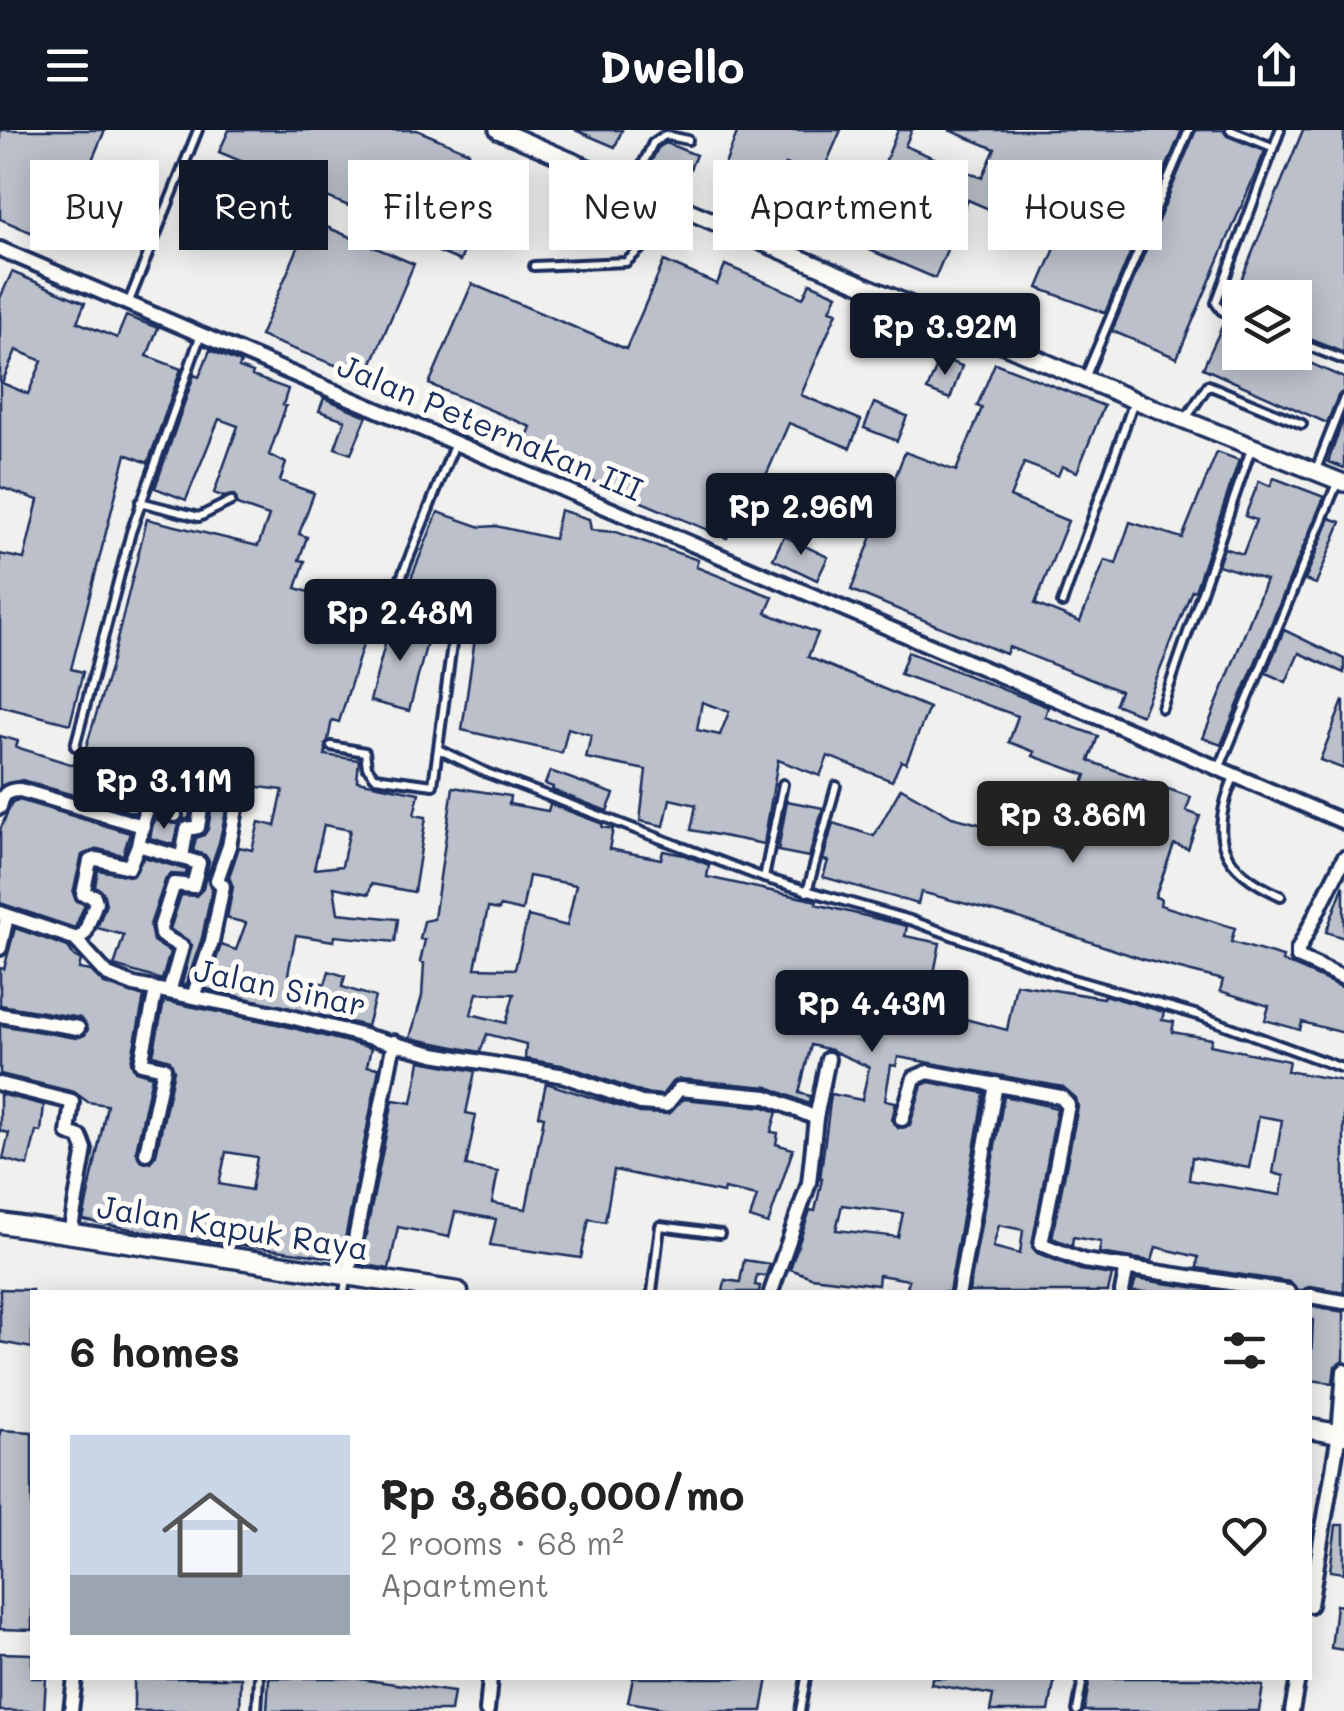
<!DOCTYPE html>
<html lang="en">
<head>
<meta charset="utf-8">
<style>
	:root { --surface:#fff; --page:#f2f2f2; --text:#222; --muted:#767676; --line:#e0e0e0; --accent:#111827 }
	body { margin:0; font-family:Mali,sans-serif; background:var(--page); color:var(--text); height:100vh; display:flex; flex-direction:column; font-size:38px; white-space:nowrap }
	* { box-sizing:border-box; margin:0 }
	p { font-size:32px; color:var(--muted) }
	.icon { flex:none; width:55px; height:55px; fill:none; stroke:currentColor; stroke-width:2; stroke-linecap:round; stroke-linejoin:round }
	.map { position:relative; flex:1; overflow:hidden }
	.details { position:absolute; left:30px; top:1160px; width:1282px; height:390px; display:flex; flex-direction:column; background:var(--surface); border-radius:0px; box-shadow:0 5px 25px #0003 }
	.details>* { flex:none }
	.banner { position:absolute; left:30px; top:30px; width:1285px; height:90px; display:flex; gap:20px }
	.buttons { position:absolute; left:1222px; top:150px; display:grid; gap:20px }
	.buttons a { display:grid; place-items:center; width:90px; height:90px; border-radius:0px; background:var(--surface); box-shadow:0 5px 25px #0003; font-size:50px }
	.price { position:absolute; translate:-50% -85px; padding:0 22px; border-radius:10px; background:var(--accent); color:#fff; font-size:32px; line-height:65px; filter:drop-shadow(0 2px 5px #0008) }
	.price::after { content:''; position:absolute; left:50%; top:60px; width:30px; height:22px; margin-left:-15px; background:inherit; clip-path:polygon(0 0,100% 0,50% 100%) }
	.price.current { background:#222; color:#fff }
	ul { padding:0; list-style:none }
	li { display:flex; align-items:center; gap:30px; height:250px; padding:0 40px }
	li+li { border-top:2px solid var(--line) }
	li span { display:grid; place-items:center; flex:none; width:280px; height:200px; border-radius:0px; color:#555 }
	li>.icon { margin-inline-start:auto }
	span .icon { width:120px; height:120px; fill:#fffc; stroke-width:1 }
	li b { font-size:42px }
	h2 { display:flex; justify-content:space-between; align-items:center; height:120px; padding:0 40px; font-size:42px }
	.tag { padding:0 35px; border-radius:0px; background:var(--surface); box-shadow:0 5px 25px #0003; font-size:35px; line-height:90px }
	.tag.current { background:var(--accent); color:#fff }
	header { display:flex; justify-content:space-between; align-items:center; height:130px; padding:0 40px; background:var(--accent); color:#fff; font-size:45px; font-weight:800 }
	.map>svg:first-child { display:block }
</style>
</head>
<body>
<header><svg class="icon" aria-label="menu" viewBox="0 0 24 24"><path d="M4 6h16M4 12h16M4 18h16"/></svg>Dwello<svg class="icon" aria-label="share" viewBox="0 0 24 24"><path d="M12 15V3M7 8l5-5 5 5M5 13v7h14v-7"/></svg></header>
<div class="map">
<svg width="1344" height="1581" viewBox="0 0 1344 1581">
	<rect width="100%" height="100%" fill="#f0f0ee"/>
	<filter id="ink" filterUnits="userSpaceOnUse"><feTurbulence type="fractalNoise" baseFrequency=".01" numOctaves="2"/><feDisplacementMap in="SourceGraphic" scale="20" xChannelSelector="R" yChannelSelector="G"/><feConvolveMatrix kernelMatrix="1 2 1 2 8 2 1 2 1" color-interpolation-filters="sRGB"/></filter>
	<g filter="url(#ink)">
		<g fill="#bbc0ca" stroke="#1b2f5e" stroke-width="2.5" fill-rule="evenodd">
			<polygon points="0,0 105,0 56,113 0,89"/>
			<polygon points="229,0 417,0 469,22 458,47 490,61 460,131 420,114 427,96 355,67 351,77 219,22"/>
			<polygon points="575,0 622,0 615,17"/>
			<polygon points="738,0 841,0 820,48 786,34 777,60 723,40"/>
			<polygon points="898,0 912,0 905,16 982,48 995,19 949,0 1182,0 1105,183 1038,158 1059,109 968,70 935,148 865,118 875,96 862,90"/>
			<polygon points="1196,0 1223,0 1227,6 1265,21 1177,228 1112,201"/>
			<polygon points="1303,0 1344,0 1344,223 1295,203 1295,168 1240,168 1240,182 1230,177"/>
			<polygon points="666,13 696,25 685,51 649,36 658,18"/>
			<polygon points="310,90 414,134 366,247 260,206"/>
			<polygon points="664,131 717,154 725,135 803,168 810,153 837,165 830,180 837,182 801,265 861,290 850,318 789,293 744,396 734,392 727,408 521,321 531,297 429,254 472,154 626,219"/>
			<path d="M12,142L85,173L77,192L117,208L126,186L158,198L147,226L181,239L148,333L126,324L71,539L83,542L70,594L0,576V424L24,429L38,370L0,357V168ZM16,220L42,231L28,264L2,253Z"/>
			<polygon points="1225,190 1240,197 1240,222 1285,222 1344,248 1344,261 1338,266 1327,293 1203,238"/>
			<path d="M210,220L241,233L239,238L253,243L252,246L288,259L283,275L286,276L269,325L286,333L280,351L314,363L299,404L307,407L299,430L305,431L296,458L373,482L339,592L332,590L325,625L359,630L357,651L419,663L414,685L426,687L414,762L371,754L369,764L334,757L338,783L398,789L395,812L335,806L334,811L296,805L295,809L288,844L325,854L329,841L345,846L342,857L375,867L367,896L206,859L221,815L236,820L246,793L227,788L233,757L229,747L239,717L252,720L259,692L275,696L283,660L236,654L234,665L229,668L219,713L207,748L212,759L202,808L186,855L182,854L192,815L170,799L181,765L196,766L203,759L209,731L205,725L193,721L196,708L204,705L208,699L215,656L212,647L206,644L197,648L189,688L184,690L182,678L153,667L139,672L135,683L22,650L0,656V606L18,611L16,617L80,637L109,542L147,389L258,416L269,386L237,375L234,365L224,367L214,363L238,296L219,289L186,370L155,358L194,245L199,247ZM324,695L350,700L345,721L342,736L314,739Z"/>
			<polygon points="940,228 962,236 950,269 927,260"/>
			<polygon points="995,233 1104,276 1077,342 1062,336 1058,346 1024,333 1010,367 1068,391 1035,474 1080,492 1105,430 1116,434 1130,392 1182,408 1217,322 1239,330 1195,461 1192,460 1142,585 1115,574 1120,561 1009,517 1006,524 851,460 905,322 956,341 982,278 977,276"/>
			<polygon points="324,268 367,286 351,324 335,318 345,290 319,281"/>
			<polygon points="874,273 907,286 897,311 864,298"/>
			<polygon points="1344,287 1344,338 1328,332"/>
			<polygon points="1274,348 1324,367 1221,615 1203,608 1266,450 1218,435 1224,418 1243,424 1256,390 1245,386 1259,351 1270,356"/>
			<path d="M560,380L589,389L591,400L616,402L698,430L696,437L773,467L766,483L818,503L808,527L929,578L906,633L901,631L892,651L828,626L820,646L778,630L764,714L691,700L696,675L670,669L664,696L640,691L646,640L586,628L591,605L568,598L562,623L462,600L477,494L467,492L466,482L452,490L405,463L438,382L481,397L496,396L554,409ZM702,572L729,582L720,605L697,600Z"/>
			<polygon points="1330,388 1341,392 1316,454 1305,450"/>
			<polygon points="784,406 828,427 817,450 773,429"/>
			<polygon points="392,487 431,497 409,581 370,571"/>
			<polygon points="1284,500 1344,529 1344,543 1299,523 1286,552 1266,543"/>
			<polygon points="908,522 1048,577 1045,587 1098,606 1089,631 1191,667 1186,681 1200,686 1188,719 1174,714 1155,767 1161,769 1160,775 1235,798 1231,812 1283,827 1282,831 1344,858 1344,903 1302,892 1300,900 1265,890 1269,876 1220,861 1223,850 1145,830 1016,787 921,762 918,774 823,747 828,731 823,730 833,693 874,706 901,658 952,687 1038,709 1037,712 1060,718 1086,645 1033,626 1035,622 1009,612 1018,586 900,544"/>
			<polygon points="1343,571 1344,571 1344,639 1320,630"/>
			<polygon points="550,641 614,664 607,681 552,660 553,657 545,654"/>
			<path d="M453,657L510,666L509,674L548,681L550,674L603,694L602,697L613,699L609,719L661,729L663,721L684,725L709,735L707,747L817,771L816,774L907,796L905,806L940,813L927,879L1007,900L1016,854L1103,868L1104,865L1164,882L1162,890L1174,892L1172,902L1212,909L1210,915L1289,931L1287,941L1344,951V1162L1311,1156L1298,1162L1290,1152L1197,1138L1198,1127L1156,1117L1152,1131L1099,1123L1101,1112L1073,1107L1072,1116L1052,1108L1078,977L1076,968L1063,957L898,927L896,936L891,935L885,970L896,972L892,990L898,998L910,995L922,955L929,952L984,963L949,1162H906L909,1150L879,1145L878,1155L811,1147L790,1139L810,1080L815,1081L822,1049H820L831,964L862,970L869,937L831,920L811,915L799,963L810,966L809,974L768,957L680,949L672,952L662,965L643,963L567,936L525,929L526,914L487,904L480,922L410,908L422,866L424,833L420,832L425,810L420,809L424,791L434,789ZM529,746L576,755L567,796L528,786L515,839L475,838L488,778L499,780L500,776L522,781ZM477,863L514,864L506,893L471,884ZM1259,986L1282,990L1273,1043L1284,1046L1281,1065L1189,1050L1192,1027L1249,1038ZM842,1075L903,1083L898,1107L836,1100Z"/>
			<polygon points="19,670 130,703 123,725 98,719 82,725 73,763 76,771 85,774 75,798 0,773 0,700 12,672"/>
			<polygon points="787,671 823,678 809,727 778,721"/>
			<polygon points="154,689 179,694 174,715 150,708"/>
			<polygon points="144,727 187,740 186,745 171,744 166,748 150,795 153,811 170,822 162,850 114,836 124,805 97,798 106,774 103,762 95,756 98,740 132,746"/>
			<polygon points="1343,757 1344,758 1344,808 1326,802"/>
			<path d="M15,798L68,817L74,826L81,830L79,839L91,841L104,854L144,867L131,932L135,941L152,946L136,1021L143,1032H150L156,1025L174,940L170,930L153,925L164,871L277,894L371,918L367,936L379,938L341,1129L147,1102L83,1090L107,975L88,972L74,962L0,944V895L76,908L85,905L88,899L80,888L0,875V838L4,839ZM226,1022L257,1027L251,1060L219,1054Z"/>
			<polygon points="420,931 475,941 466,983 476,985 466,1036 498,1042 492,1073 526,1079 544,987 539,986 546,953 640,983 669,984 683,969 765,977 777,982 771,1002 778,1003 776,1014 793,1019 768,1094 750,1088 757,1066 724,1059 723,1063 614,1040 605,1092 589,1089 581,1128 490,1115 496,1089 455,1082 449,1107 398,1097 389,1139 360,1134 393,970 412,973"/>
			<polygon points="0,964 44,975 41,1002 36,1001 28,1036 3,1029 9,1003 0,1001"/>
			<path d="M1004,966L1057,978L1032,1117L1037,1123L1080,1140L1112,1145L1108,1162H969ZM999,1095L1023,1100L1020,1124L993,1117Z"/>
			<polygon points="744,1130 770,1134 766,1146 757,1145 755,1155 760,1156 759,1162 723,1162 725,1150 740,1152"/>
			<polygon points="1136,1149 1225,1162 1132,1162"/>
			<polygon points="0,1159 32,1160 32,1218 0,1212"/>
			<polygon points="1310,1176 1344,1182 1344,1231 1335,1236 1333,1253 1310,1250 1313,1190 1310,1190"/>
			<polygon points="0,1300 32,1302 32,1500 0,1499"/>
			<polygon points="1336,1395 1344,1395 1344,1443 1330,1441"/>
			<polygon points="1336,1475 1344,1476 1344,1520 1331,1518"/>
			<polygon points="0,1523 32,1524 32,1548 46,1548 44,1581 0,1581"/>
			<polygon points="134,1548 241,1548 240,1581 134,1581"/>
			<polygon points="269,1548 352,1548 454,1562 451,1581 267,1581"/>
			<polygon points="633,1548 768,1548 762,1581 679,1581 628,1572"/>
			<polygon points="932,1548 1055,1548 1049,1581 990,1581 993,1565 931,1554"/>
			<polygon points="1090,1548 1209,1548 1263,1556 1259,1581 1084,1581"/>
		</g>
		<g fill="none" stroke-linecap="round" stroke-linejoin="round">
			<g stroke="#1b2f5e" stroke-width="14">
				<g id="service">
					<polyline points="1230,0 1272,17"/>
					<polyline points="633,55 653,13 665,5 688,10"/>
					<polyline points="774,115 800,56"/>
					<polyline points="534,136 626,132 647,113 667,74"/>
					<polyline points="128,174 198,0"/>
					<polyline points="1240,190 1221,180 1216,173 1280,0"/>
					<polyline points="1295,211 1344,230"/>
					<polyline points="1085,248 1189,0"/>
					<polyline points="1185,290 1208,255 1302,294"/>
					<polyline points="1315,342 1344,268"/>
					<polyline points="140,372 199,387 231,371"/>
					<polyline points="1062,473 1134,271"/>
					<polyline points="1162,578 1251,319"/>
					<polyline points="75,616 131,402 200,207"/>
					<polyline points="331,616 365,622 367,637 375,647 433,655 453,507 443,495 398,467 397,458 455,313"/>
					<polyline points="440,620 487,643 764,748 910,790 1072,849 1198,885 1342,938"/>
					<polyline points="1219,639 1338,351"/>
					<path d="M1234,647C1208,708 1220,739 1281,766"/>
					<polyline points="764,748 783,654"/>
					<polyline points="807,762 836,656"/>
					<polyline points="344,1162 347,1146"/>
					<polyline points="652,1162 660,1096 720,1104"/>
					<polyline points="257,1581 259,1548"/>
					<polyline points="800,1581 806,1548"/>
					<polyline points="1077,1581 1083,1548"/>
				</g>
			</g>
			<g stroke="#1b2f5e" stroke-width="20">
				<g id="minor">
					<polyline points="0,119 1344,692"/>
					<path d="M0,677C3,664 6,660 20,660L143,696"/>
					<polyline points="138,715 199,733 193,756 174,754 160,798 161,805 182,817 169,862"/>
					<polyline points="182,727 187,699 198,697 205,654"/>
					<polyline points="1344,728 1298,820 1298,827 1344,848"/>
					<polyline points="0,783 74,808 108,845 134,855 279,884 434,924 565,946 641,973 666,975 679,959 767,967 816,988"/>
					<polyline points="76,810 85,803 96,772 94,766 83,764 90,731 97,729 129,737 138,715 146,679 150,677 175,685"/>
					<polyline points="0,818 7,787"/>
					<polyline points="193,867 212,811 223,756 217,750 229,716 237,674"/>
					<polyline points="0,885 78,898"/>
					<polyline points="0,954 72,972 68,1003 80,1007 85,1019 70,1104"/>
					<polyline points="902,989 914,948 928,942 1061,967 1068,975 1041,1114 1084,1131 1288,1162"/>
					<polyline points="146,1023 164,938 141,933 156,860"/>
					<polyline points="348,1145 394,912"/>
					<polyline points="771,1162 809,1053 816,988 828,929"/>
					<polyline points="959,1162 996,954"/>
					<polyline points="1122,1162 1127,1136"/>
					<polyline points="1310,1166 1344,1172"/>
					<polyline points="1310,1475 1339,1304 1344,1241"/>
					<polyline points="71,1581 75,1548"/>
					<polyline points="487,1581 490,1548"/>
					<polyline points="1292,1581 1298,1548"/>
				</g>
			</g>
			<g stroke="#1b2f5e" stroke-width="22">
				<polyline id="tertiary" points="498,0 1134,270 1344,353"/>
			</g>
			<g stroke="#1b2f5e" stroke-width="25">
				<g id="secondary">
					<polyline points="0,1093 458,1162"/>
					<polyline points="1310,1299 1344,1305"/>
				</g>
			</g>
			<use href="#service" stroke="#fdfcf7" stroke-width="6"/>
			<use href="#minor" stroke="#fdfcf7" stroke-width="12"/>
			<use href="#tertiary" stroke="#fdfcf7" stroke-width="15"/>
			<use href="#secondary" stroke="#fdfcf7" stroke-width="18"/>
		</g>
	</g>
	<g text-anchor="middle" stroke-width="10" stroke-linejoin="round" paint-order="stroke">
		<g font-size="32" fill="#1b2f5e" stroke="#fdfcf7">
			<text transform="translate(490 298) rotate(23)" y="11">Jalan Peternakan III</text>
			<text transform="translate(280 858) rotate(12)" y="11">Jalan Sinar</text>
			<text transform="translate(233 1098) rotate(9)" y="11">Jalan Kapuk Raya</text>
		</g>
	</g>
</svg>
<div class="buttons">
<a><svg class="icon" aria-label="layers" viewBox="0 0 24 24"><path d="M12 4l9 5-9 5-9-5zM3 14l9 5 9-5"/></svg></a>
</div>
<b class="price" style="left:945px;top:248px">Rp 3.92M</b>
<b class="price" style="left:801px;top:428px">Rp 2.96M</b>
<b class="price" style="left:400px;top:534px">Rp 2.48M</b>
<b class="price" style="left:164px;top:702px">Rp 3.11M</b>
<b class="price current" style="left:1073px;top:736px">Rp 3.86M</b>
<b class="price" style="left:872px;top:925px">Rp 4.43M</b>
<div class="banner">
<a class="tag">Buy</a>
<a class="tag current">Rent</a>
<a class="tag">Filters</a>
<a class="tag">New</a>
<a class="tag">Apartment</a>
<a class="tag">House</a>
</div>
<section class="details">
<h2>6 homes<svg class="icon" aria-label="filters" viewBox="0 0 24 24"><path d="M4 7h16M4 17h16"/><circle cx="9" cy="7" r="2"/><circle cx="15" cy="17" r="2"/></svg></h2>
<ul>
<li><span style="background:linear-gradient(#c9d6e8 70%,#9aa5b1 0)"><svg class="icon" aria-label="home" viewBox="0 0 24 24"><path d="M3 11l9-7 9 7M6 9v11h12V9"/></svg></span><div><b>Rp 3,860,000/mo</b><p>2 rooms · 68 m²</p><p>Apartment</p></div><svg class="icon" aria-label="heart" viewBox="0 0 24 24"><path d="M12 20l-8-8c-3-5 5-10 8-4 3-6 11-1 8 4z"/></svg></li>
</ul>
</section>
</div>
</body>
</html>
